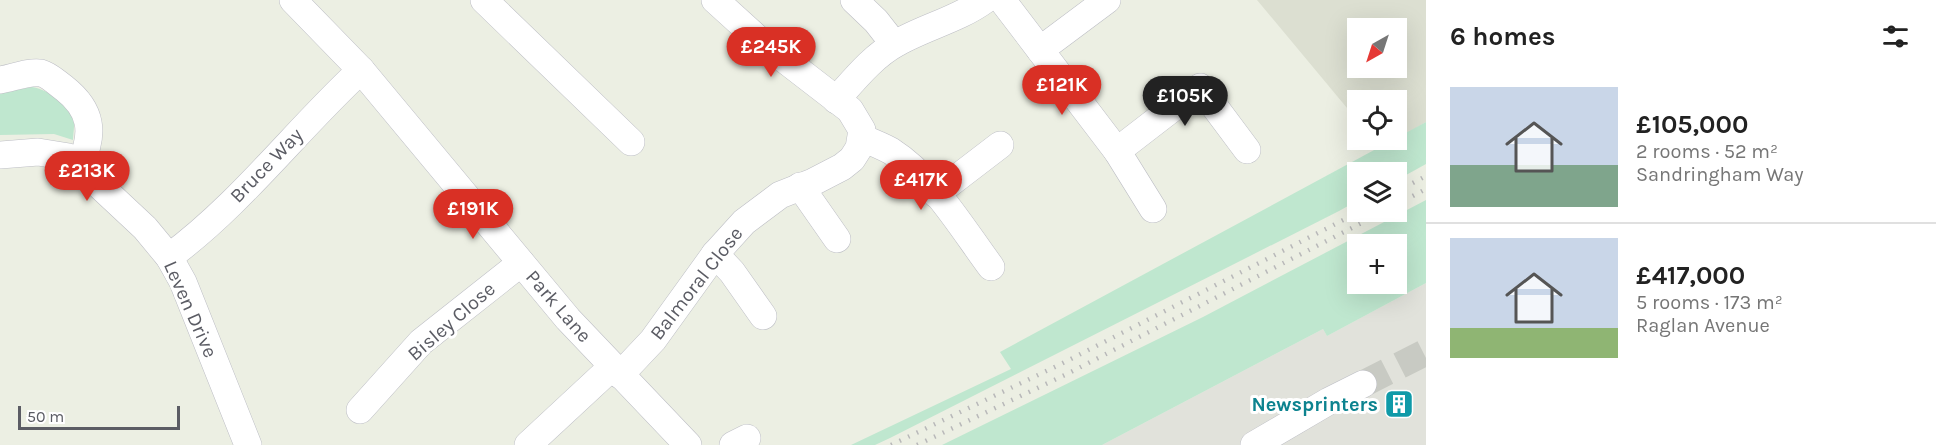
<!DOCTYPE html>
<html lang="en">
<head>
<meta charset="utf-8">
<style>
	:root { --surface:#fff; --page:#f2f2f2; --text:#222; --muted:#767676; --line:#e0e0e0; --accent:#d93025 }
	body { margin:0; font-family:Karla,sans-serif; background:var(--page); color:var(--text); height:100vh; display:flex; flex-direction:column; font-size:22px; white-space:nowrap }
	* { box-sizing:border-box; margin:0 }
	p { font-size:20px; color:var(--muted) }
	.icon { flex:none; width:33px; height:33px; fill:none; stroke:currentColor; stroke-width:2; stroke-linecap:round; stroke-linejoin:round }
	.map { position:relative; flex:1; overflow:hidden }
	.sheet { display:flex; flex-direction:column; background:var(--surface); width:510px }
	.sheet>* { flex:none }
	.needle { width:39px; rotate:219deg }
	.buttons { position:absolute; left:1347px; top:18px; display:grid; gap:12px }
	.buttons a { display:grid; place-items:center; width:60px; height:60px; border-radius:0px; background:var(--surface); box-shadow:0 6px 24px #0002; font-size:30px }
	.scale { position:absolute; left:18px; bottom:15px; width:162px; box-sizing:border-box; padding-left:6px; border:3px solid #5b5c64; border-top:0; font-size:16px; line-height:21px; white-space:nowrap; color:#5b5c64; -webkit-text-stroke:4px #fff; paint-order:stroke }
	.price { position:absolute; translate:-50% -51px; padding:0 14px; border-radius:21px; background:var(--accent); color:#fff; font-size:20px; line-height:39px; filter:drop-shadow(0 2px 3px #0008) }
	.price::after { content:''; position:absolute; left:50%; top:36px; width:18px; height:14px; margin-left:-9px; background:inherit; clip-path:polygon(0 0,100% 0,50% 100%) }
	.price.active { background:#222; color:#fff }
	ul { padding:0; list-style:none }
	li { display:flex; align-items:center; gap:18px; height:150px; padding:0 24px }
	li+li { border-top:2px solid var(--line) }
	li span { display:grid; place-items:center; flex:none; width:168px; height:120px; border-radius:0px; color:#555 }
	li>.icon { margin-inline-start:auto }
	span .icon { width:72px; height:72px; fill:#fffc; stroke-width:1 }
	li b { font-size:26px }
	h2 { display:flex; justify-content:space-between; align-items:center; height:72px; padding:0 24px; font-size:26px }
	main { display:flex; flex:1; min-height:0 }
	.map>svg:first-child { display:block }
</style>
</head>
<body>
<main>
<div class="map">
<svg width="1426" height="445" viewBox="0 0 1426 445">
	<rect width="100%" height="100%" fill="#ecefe3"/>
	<polygon fill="#e1e2db" points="1426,283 1426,445 1102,445 1323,329 1327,336"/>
	<path fill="#dcdfd1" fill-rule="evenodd" d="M1257,0H1426V122L1397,139L1396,100H1358L1357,120ZM1358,28H1396V68H1358Z"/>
	<g fill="#bfe7cf" fill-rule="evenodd">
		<path d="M32,87C46,89 66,102 72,115C76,123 73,132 73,140L54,134L0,135V93Z"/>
		<polygon points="1426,122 1426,164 1397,180 1396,172 1358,172 1357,201 1339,211 890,438 875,445 851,445 1011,369 1000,352"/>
		<path d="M1426,200V283L1327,336L1323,329L1102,445H942L1203,317ZM1358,244H1396V284H1358Z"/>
	</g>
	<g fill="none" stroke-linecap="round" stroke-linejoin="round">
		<polyline stroke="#c8cac3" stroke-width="27" stroke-dasharray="27 14" stroke-linecap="butt" points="1363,384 1426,352"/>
		<g stroke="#bdbec5" stroke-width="28">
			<g id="minor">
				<polyline points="293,0 361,70 568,319 688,445"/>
				<polyline points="484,0 631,142"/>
				<polyline points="854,0 876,21 894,44"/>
				<polyline points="1002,0 1117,151 1153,209"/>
				<polyline points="1040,50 1107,0"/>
				<path d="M0,80C12,78 29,71 41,73C49,75 57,83 64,88C92,110 95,133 80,165"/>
				<path d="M836,100C854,80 873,56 897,43C925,27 959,19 985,0"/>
				<path d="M862,138C872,142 882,146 891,151C933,178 962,228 991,267"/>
				<polyline points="1117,151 1200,87 1247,150"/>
				<polyline points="0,155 38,152 69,157 145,228 169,257 183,282 248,445"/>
				<polyline points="800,186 837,239"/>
				<polyline points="936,194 1000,145"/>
				<polyline points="715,254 732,272 763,316"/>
				<path d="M169,257C241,204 296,130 361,70"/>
				<polyline points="620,375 653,340 715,254 744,222 780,195 813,182 842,167 852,159 859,148 862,130 850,110 758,39 715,0"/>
				<polyline points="360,410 421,342 521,263"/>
				<polyline points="528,445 612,367"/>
				<polyline points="733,445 747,438"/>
				<polyline points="1254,445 1329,401 1363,384"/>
			</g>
		</g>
		<use href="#minor" stroke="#fff" stroke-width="27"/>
		<g stroke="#b8b8b9" stroke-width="4.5" stroke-dasharray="1.5 8" stroke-linecap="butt">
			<polyline points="1396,192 1426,176"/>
			<polyline points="1396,205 1426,189"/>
			<polyline points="891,445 1059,365 1359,212"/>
			<polyline points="917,445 1067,374 1383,212"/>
		</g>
	</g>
	<defs>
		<g id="building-square" transform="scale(1.5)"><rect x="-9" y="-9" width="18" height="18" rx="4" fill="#0f9aa8" stroke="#fff"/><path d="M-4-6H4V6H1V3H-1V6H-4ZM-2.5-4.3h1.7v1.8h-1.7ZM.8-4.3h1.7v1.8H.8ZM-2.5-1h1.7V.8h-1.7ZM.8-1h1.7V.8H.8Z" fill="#fff"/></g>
	</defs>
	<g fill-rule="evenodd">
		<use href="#building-square" x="1399" y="404"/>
	</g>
	<g text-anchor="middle" stroke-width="6" stroke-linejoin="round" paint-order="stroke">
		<g font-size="20" fill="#5b5c64" stroke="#fff">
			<text transform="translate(266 165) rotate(-46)" y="7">Bruce Way</text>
			<text transform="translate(696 283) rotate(-52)" y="7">Balmoral Close</text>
			<text transform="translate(559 306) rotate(49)" y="7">Park Lane</text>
			<text transform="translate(191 309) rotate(66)" y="7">Leven Drive</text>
			<text transform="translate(451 321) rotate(-41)" y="7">Bisley Close</text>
		</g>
		<g font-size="20" font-weight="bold" fill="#0d838f" stroke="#fff" text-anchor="end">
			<text x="1378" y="411">Newsprinters</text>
		</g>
	</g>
</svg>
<div class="buttons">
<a><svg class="needle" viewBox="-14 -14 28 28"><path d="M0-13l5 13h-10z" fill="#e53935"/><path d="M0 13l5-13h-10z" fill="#767676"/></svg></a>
<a><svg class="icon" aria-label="locate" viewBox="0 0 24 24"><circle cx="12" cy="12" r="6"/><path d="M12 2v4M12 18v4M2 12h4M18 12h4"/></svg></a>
<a><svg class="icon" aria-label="layers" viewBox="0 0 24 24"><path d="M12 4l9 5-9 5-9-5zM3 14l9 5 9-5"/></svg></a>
<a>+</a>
</div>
<div class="scale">50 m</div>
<b class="price" style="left:771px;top:78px">£245K</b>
<b class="price" style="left:1062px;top:116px">£121K</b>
<b class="price active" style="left:1185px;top:127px">£105K</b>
<b class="price" style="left:87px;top:202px">£213K</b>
<b class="price" style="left:921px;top:211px">£417K</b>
<b class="price" style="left:473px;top:240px">£191K</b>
</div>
<section class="sheet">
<h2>6 homes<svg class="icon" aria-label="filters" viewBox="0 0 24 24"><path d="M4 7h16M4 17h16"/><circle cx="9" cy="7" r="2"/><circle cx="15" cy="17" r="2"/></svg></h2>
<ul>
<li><span style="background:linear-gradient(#c9d6e8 65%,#7fa58c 0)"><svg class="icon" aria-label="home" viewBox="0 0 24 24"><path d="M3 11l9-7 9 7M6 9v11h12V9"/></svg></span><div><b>£105,000</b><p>2 rooms · 52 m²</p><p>Sandringham Way</p></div></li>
<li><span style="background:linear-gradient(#c9d6e8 75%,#8fb573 0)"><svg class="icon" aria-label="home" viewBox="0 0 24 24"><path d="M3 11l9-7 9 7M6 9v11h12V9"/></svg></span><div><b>£417,000</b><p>5 rooms · 173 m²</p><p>Raglan Avenue</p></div></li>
</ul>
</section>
</main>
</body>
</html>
